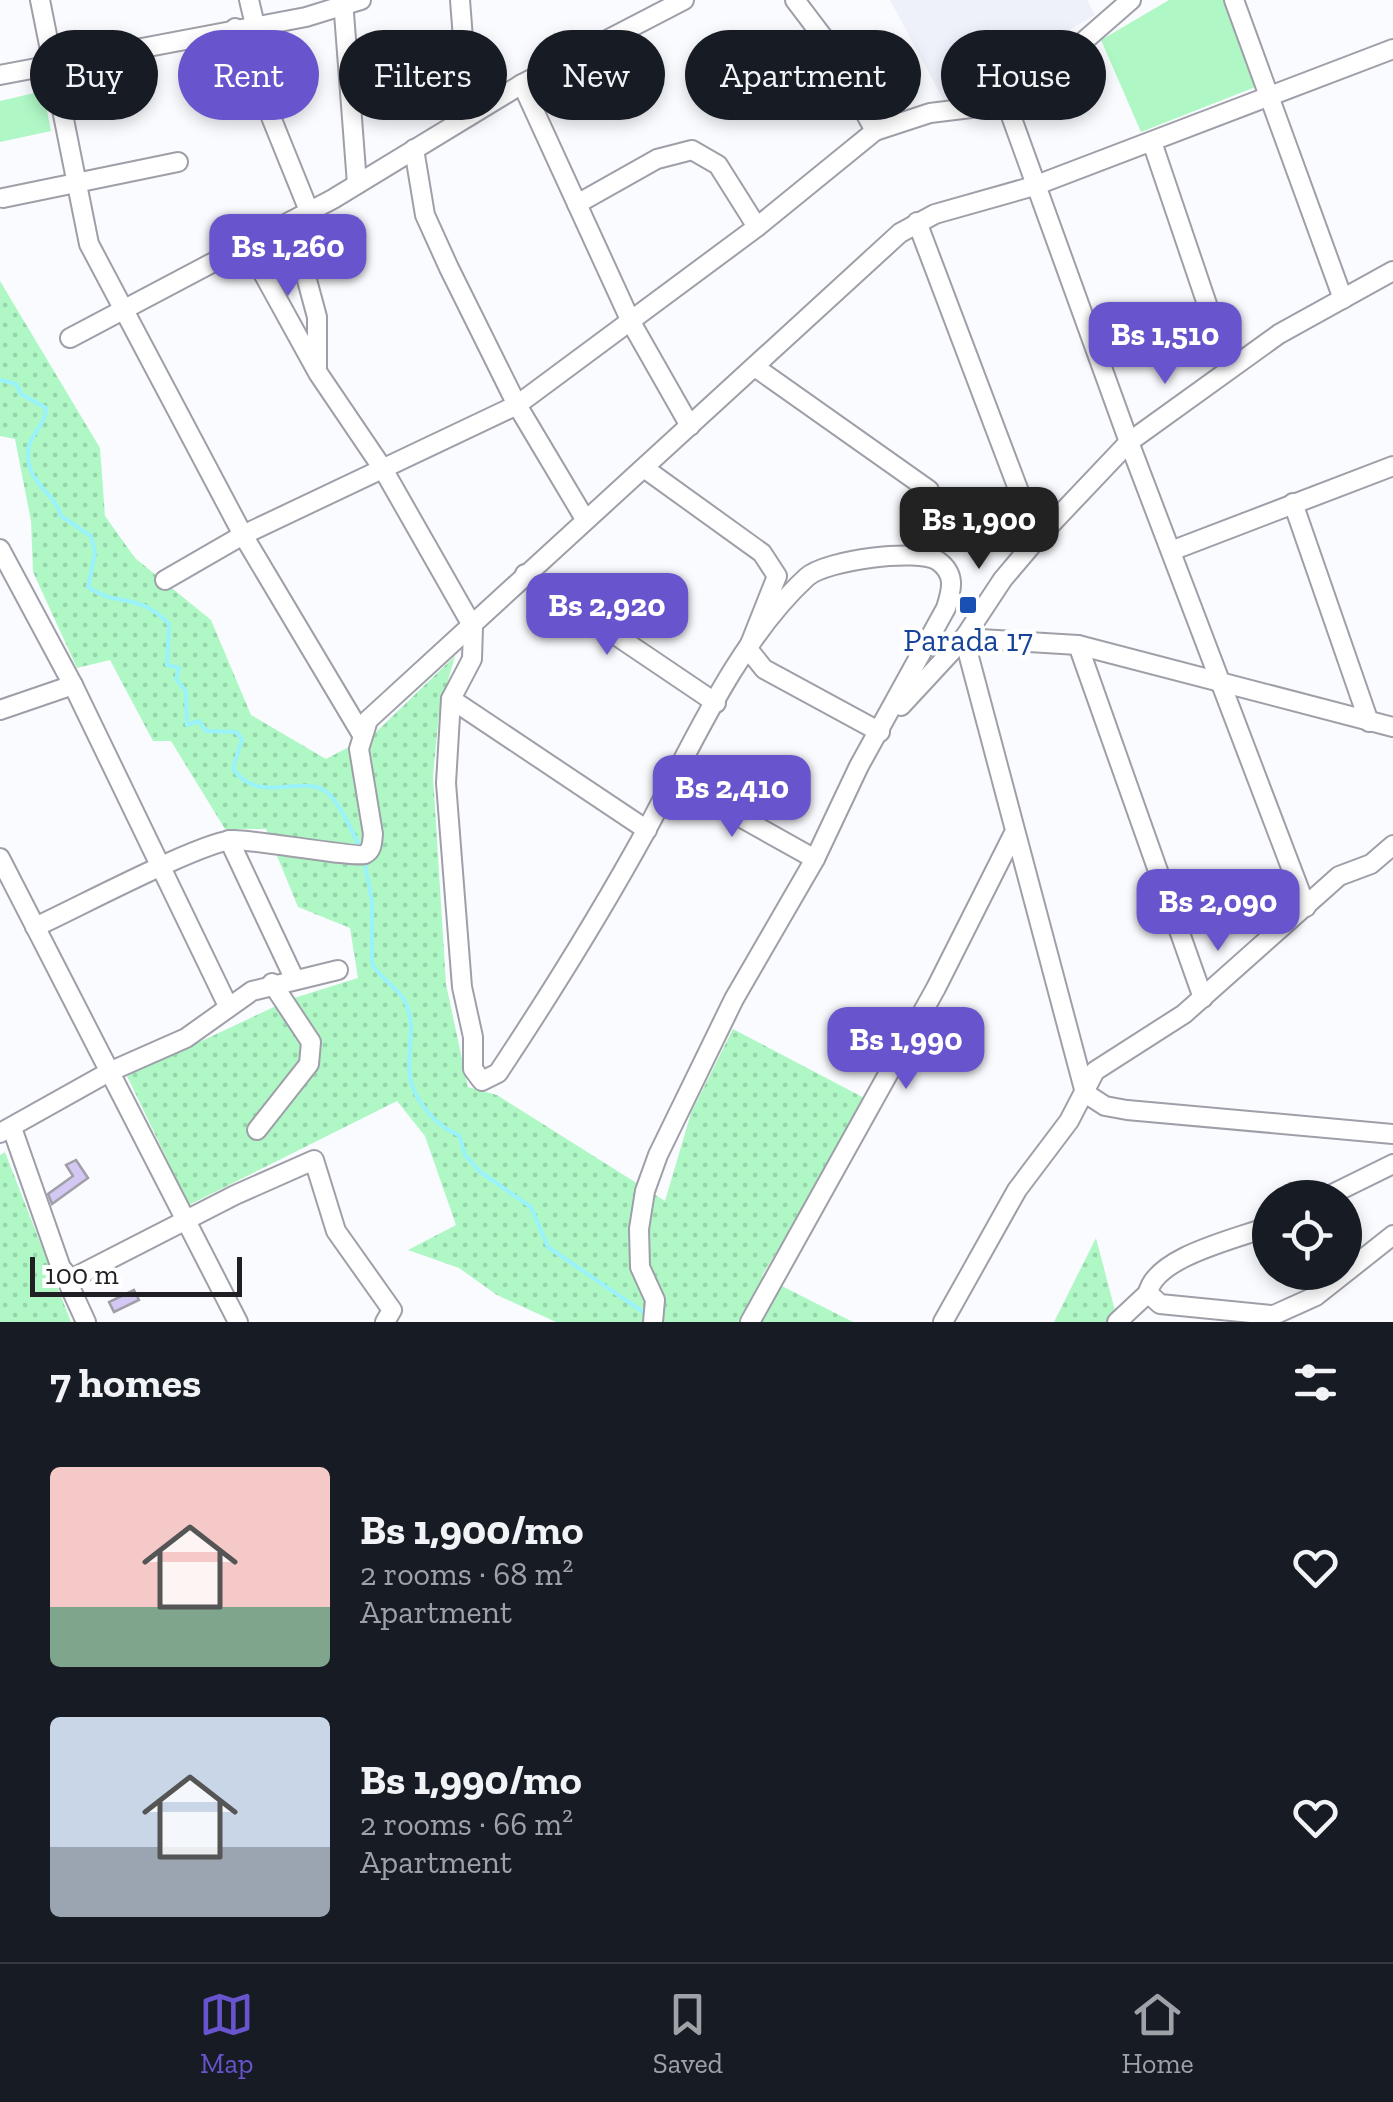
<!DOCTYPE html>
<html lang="en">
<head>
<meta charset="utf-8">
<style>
	:root { --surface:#171b24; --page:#20242c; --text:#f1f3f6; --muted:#9ea1a6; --line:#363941; --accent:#6854cd }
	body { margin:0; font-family:"Zilla Slab",serif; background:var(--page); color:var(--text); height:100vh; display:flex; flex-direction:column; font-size:38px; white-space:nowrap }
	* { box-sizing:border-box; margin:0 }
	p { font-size:32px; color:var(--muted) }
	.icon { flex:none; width:55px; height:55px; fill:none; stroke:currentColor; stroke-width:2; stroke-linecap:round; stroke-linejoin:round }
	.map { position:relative; height:1322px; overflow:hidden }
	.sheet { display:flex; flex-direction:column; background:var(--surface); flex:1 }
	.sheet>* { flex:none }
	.banner { position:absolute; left:30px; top:30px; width:1335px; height:90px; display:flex; gap:20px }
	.buttons { position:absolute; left:1252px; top:1180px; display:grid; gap:20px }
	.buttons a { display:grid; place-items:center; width:110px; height:110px; border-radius:50%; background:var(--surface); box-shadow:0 5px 15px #0003; font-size:50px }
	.scale { position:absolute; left:30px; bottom:25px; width:212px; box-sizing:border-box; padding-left:10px; border:5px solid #202024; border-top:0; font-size:28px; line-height:35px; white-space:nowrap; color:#202024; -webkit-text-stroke:8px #fff; paint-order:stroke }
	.price { position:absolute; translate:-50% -85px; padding:0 22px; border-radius:20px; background:var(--accent); color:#fff; font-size:32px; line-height:65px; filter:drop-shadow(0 2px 5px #0008) }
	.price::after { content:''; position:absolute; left:50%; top:60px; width:30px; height:22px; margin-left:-15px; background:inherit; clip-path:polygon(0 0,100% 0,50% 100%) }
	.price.on { background:#222; color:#fff }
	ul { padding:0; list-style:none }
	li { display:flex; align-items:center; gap:30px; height:250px; padding:0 50px }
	li span { display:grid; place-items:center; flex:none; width:280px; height:200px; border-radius:10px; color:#555 }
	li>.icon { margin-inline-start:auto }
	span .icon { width:120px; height:120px; fill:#fffc; stroke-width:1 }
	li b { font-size:42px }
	h2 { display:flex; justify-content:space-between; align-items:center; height:120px; padding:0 50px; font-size:42px }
	.chip { padding:0 35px; border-radius:45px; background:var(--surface); box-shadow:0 5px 15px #0003; font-size:35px; line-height:90px }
	.chip.on { background:var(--accent); color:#fff }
	.tab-bar { display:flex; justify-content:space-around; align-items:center; height:140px; border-top:2px solid var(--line); background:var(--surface); font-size:28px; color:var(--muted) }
	.tab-bar a { display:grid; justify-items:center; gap:5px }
	.tab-bar .on { color:var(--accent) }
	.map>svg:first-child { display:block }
</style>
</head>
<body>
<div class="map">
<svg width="1393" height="1322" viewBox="0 0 1393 1322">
	<defs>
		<pattern id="grass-dots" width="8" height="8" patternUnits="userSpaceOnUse" patternTransform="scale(2.5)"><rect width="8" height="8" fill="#aff8c6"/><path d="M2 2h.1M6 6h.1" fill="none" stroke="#96d4aa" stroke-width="1.8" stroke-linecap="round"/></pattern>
	</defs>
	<rect width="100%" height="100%" fill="#fafbfe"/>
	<polygon fill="#eef0fa" points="890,0 1087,0 1095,15 944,101"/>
	<g fill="url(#grass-dots)">
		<polygon points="0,281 100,448 105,516 135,558 211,620 251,715 326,759 375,733 455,656 439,713 433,776 446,984 468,1087 497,1095 665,1201 691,1113 733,1029 868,1100 762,1276 853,1322 556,1322 497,1295 459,1268 408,1250 456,1225 425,1136 397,1101 189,1205 127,1076 291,999 358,978 350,928 298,907 266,829 225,829 171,741 153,741 110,660 77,668 33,572 31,521 15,439 0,436"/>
		<polygon points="5,1152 71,1322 0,1322 0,1155"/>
		<polygon points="1096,1238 1118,1322 1054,1322"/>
	</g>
	<g fill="#aff8c6">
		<polygon points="1169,0 1225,0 1258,86 1141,132 1101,40"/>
		<polygon points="43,91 51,131 0,142 0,101"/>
	</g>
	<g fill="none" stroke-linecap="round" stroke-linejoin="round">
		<g stroke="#9af2fa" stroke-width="4">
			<path d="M0,380L16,384L21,394L46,408C46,425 28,436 28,453C27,484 54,491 61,516L91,536L95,553L88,587C118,608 137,591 169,624L167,665L179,668L176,679L186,691L187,725L199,721L206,731L236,732L242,739L233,769C260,807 305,771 329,794C341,805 354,835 361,850"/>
			<path d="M364,859L372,901V964C381,980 401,989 407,1006C416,1031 406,1053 410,1077C414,1101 437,1127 459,1135L465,1155L479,1171L531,1207L548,1247L649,1316"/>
		</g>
	</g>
	<g fill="#d3c7f4" stroke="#a09ea7" stroke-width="2.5">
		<polygon points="76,1160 88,1178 52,1204 48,1194 73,1176 66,1165"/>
		<polygon points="134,1290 139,1300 114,1312 109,1302"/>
	</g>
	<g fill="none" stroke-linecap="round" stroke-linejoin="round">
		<g stroke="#9e9fa8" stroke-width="22">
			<g id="minor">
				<polyline points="40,0 89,244 243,535 361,733"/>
				<polyline points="249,0 255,25"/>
				<polyline points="343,0 357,184"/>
				<polyline points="460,0 469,116"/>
				<polyline points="795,0 826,41 875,131"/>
				<polyline points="1234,0 1343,299"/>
				<polyline points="235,28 309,211"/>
				<polyline points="0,75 306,17 361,0"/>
				<polyline points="522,84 632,324 690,426"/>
				<polyline points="1002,91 1129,442 1306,907"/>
				<polyline points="1152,142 1229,369"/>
				<polyline points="414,149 425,215 449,268 517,405 585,519"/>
				<polyline points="3,198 178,162"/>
				<polyline points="577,204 657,159 692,150 718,165 757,227"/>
				<polyline points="291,221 317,317 317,367"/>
				<polyline points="917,222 1037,539"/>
				<path d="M247,244L318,373L383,469L473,627L472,659L451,699L446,783L462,987L473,1037V1069L482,1081L498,1073C551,993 602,911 648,827C692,745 738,640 807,577C826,560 918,548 938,561C956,574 952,589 946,608L859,766L815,859L734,999L658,1155L645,1191L639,1229L640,1267L655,1300L653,1322"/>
				<polyline points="70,338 333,199 522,84 684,0"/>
				<polyline points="755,367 929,490 941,537 928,554"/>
				<polyline points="644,468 762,553 777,576 748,649 764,669 880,732"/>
				<polyline points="1293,503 1369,722"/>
				<polyline points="0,549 73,685 228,1006"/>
				<polyline points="1171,551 1393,466"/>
				<polyline points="525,574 716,703"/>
				<polyline points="165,580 243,535 517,405 757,227 875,131 930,113 971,108 1069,54 1131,0"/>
				<polyline points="964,638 1085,1093 1105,1106 1127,1110 1393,1134"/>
				<polyline points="964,638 1078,645 1393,727"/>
				<polyline points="1078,645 1203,998"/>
				<polyline points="451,699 647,830"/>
				<polyline points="901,706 964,638 1003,579 1037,539 1129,442 1279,334 1393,271"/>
				<polyline points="0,710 73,685"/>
				<polyline points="672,779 815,859"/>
				<polyline points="229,840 294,978"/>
				<polyline points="0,858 238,1322"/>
				<path d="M35,927C73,910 204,840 234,840C256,840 358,858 365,854C373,850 372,841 373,834L359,749L368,720L900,233L935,214L1034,186L1393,49"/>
				<polyline points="12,1128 61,1268 71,1279 235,1195 314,1160 336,1231 392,1310 385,1322"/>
				<polyline points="257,1130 309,1064 311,1042 272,983"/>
				<polyline points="0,1133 109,1072 186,1038 252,991 338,970"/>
				<polyline points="1324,1198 1393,1164"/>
				<path d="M1270,1226C1240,1238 1155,1256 1148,1293L1160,1304L1271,1315"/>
				<polyline points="65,1276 86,1322"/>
				<polyline points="1265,1319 1316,1296 1393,1235"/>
				<polyline points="750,1322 936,988 1013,835"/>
				<polyline points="943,1322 1017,1190 1069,1121 1095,1071 1184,1014 1339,876 1371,864 1393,845"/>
				<polyline points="1117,1322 1148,1293"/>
			</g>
		</g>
		<use href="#minor" stroke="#fff" stroke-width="18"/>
	</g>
	<rect fill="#1a4fb4" stroke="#fff" stroke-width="4" x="958" y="595" width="20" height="20" rx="5"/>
	<g text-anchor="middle" stroke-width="9" stroke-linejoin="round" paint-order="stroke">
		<g font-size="32" fill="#164399" stroke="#fff">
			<text x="968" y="651">Parada 17</text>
		</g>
	</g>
</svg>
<div class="buttons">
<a><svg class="icon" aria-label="locate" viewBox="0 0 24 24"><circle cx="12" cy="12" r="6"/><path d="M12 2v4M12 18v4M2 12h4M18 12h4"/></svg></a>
</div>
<div class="scale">100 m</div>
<b class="price" style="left:288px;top:299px">Bs 1,260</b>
<b class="price" style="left:1165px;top:387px">Bs 1,510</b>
<b class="price on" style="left:979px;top:572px">Bs 1,900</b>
<b class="price" style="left:607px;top:658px">Bs 2,920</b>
<b class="price" style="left:732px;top:840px">Bs 2,410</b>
<b class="price" style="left:1218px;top:954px">Bs 2,090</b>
<b class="price" style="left:906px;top:1092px">Bs 1,990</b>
<div class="banner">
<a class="chip">Buy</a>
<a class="chip on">Rent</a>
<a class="chip">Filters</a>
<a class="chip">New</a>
<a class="chip">Apartment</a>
<a class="chip">House</a>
</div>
</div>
<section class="sheet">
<h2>7 homes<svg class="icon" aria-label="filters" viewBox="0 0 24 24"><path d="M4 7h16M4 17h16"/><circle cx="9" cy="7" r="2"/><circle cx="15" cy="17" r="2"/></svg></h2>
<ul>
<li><span style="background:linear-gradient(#f6c9c9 70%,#7fa58c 0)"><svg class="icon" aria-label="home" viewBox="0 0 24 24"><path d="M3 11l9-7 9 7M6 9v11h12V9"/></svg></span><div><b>Bs 1,900/mo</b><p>2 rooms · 68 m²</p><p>Apartment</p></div><svg class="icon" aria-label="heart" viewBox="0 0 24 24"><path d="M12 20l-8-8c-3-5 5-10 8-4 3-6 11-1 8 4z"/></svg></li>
<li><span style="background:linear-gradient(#c9d6e8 65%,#9aa5b1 0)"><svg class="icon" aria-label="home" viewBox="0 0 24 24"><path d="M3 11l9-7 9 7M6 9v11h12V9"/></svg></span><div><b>Bs 1,990/mo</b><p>2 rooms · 66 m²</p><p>Apartment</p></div><svg class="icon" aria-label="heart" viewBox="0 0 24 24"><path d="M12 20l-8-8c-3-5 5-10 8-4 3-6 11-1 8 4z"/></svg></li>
</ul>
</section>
<nav class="tab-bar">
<a class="on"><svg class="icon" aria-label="map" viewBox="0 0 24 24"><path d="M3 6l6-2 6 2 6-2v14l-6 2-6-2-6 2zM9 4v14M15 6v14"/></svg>Map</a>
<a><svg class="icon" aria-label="saved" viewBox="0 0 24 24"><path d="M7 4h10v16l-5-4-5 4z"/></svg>Saved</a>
<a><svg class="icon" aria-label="home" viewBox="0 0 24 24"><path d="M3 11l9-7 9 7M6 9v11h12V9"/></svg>Home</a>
</nav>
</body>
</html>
